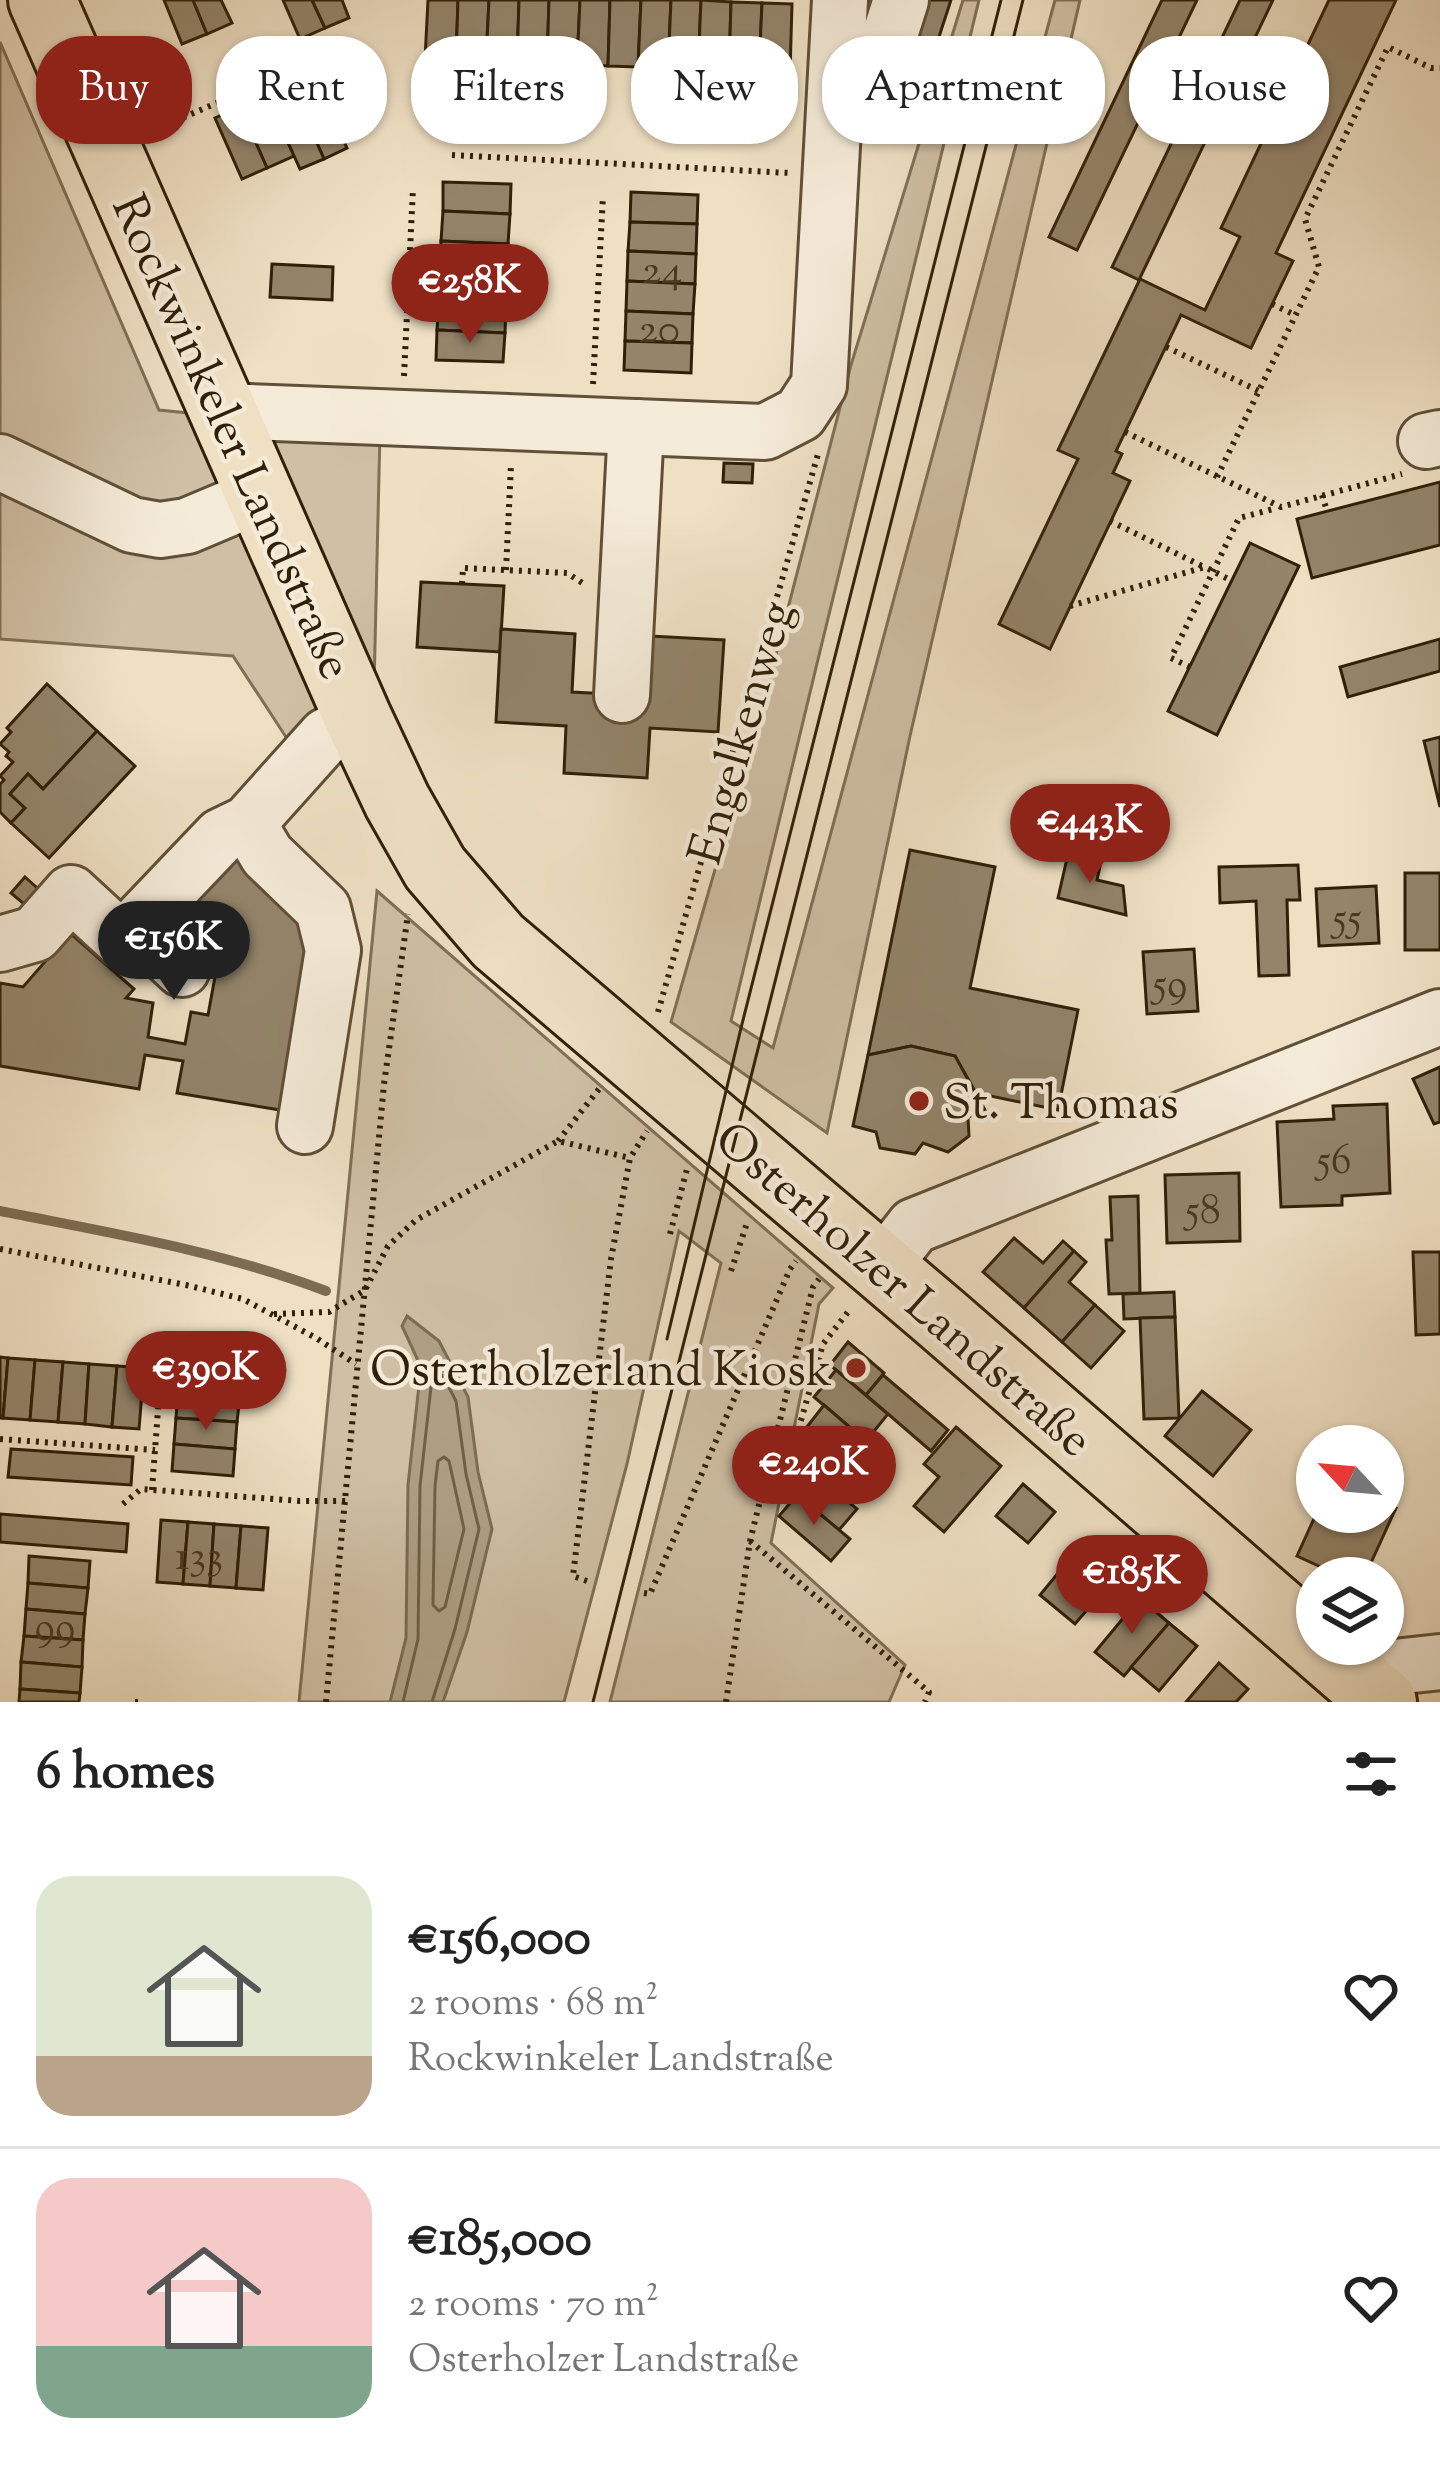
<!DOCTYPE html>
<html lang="en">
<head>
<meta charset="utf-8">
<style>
	:root { --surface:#fff; --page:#f2f2f2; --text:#222; --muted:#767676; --line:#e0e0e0; --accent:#8f2418 }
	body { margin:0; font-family:"Sorts Mill Goudy",serif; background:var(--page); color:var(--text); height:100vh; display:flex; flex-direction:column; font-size:45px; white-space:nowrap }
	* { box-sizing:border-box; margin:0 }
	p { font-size:39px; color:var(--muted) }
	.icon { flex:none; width:66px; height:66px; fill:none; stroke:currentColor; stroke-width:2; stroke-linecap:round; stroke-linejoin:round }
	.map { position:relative; height:1702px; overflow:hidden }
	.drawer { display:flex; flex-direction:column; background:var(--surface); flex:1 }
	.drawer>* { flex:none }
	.top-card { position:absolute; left:36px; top:36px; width:1368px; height:108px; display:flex; gap:24px }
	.needle { width:78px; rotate:296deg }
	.fabs { position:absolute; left:1296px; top:1425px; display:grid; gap:24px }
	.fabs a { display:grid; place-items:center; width:108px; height:108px; border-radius:50%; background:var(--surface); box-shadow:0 3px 9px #0004; font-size:60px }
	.price { position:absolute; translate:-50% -102px; padding:0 27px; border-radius:42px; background:var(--accent); color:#fff; font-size:39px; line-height:78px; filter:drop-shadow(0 3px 6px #0008) }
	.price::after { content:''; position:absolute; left:50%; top:72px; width:36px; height:27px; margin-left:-18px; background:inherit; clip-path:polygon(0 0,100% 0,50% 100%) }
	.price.selected { background:#222; color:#fff }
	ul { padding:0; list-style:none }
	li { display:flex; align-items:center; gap:36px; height:300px; padding:0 36px }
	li+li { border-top:3px solid var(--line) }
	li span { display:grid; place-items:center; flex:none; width:336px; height:240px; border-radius:36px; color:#555 }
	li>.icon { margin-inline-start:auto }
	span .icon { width:144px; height:144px; fill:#fffc; stroke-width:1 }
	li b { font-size:51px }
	h2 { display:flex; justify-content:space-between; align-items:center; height:144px; padding:0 36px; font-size:51px }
	.chip { padding:0 42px; border-radius:48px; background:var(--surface); box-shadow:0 3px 9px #0004; font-size:42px; line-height:108px }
	.chip.selected { background:var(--accent); color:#fff }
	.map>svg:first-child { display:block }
</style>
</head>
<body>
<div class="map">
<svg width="1440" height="1702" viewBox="0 0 1440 1702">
	<rect width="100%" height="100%" fill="#efe0c4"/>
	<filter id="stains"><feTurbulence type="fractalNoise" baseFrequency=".00167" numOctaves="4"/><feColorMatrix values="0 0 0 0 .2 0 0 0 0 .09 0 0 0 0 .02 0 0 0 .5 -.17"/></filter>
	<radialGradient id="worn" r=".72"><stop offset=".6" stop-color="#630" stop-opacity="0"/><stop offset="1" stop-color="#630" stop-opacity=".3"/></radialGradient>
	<g fill="#cfbfa4" stroke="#807056" stroke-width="3">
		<path d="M963,0H979C898,341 811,680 731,1021L773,1048L1055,0H1080L910,736L827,1133L671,1022L766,693L851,365Z"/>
		<polygon points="0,42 159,410 380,432 374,688 286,737 233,656 0,639"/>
		<polygon points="377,891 833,1288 819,1304 771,1543 905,1665 889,1702 610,1702 721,1263 679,1231 627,1464 564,1702 299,1702"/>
	</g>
	<polygon fill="#ae9f84" stroke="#7c6c52" stroke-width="3" points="407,1316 439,1341 468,1397 478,1472 492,1529 467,1632 443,1702 390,1702 406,1638 408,1485 421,1367 402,1326"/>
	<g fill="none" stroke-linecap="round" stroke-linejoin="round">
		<g stroke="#6f6046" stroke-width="3">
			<polygon points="444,1457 449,1461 464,1529 445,1607 439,1611 433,1605 435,1486 438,1461"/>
			<polyline points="403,1702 418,1639 420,1486 432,1378 438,1373 443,1376 456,1401 466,1474 479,1529 455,1629 432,1702"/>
		</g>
		<path stroke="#7c6c52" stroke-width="10" d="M0,1211C110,1233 221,1251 326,1291"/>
	</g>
	<g fill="#93846a" stroke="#302008" stroke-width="3">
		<polygon points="164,0 193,0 207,34 182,44"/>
		<polygon points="193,0 221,0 232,23 207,34"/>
		<polygon points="283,0 312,0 325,28 300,39"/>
		<polygon points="312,0 342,0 349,18 325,28"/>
		<polygon points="428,0 458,0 456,60 425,59"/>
		<polygon points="458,0 489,0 486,61 456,60"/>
		<polygon points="489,0 519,0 517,62 486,61"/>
		<polygon points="519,0 549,0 547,63 517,62"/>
		<polygon points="549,0 580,0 577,64 547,63"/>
		<polygon points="580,0 610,0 608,66 577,64"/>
		<polygon points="610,0 641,0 638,67 608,66"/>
		<polygon points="641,0 671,0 668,68 638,67"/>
		<polygon points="671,0 701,0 698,69 668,68"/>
		<polygon points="701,0 731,2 729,70 698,69"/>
		<polygon points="919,0 951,0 922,89 893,80"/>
		<polygon points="1162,0 1197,0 1077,250 1049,237"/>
		<polygon points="1240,0 1273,0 1139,280 1112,267"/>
		<polygon points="1329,0 1396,0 1276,253 1293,261 1251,348 1181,315 1116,451 1122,454 1113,473 1130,481 1050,649 999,624 1078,459 1058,450 1140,279 1205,310 1240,237 1221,228"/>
		<polygon points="731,2 762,3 759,71 729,70"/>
		<polygon points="762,3 792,4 790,73 759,71"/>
		<polygon points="344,77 354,100 330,111 347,148 324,159 297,98"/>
		<polygon points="267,95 294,156 267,168 240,107"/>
		<polygon points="297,98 324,159 300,169 273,109"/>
		<polygon points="240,107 267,168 242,179 215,118"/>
		<polygon points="443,182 511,184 510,214 443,211"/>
		<polygon points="631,192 698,195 697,224 630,222"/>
		<polygon points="443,211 510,214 508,244 441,241"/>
		<polygon points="630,222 697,224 696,254 628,251"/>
		<polygon points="441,241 508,244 507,273 440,271"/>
		<polygon points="628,251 696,254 695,284 627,281"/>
		<polygon points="272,264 333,267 332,300 270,297"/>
		<polygon points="440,271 507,273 506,303 439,300"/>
		<polygon points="627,281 695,284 693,314 626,311"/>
		<polygon points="439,300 506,303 505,333 437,330"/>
		<polygon points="626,311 693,314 692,343 625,341"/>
		<polygon points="437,330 505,333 503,362 436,360"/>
		<polygon points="625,341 692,343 691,373 624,370"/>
		<polygon points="724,463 753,464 752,483 723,482"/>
		<polygon points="1440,482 1440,545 1312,578 1297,519"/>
		<polygon points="1250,543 1299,566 1217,735 1168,711"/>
		<polygon points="421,582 504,586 500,652 417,647"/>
		<polygon points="501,629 575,634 572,692 647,696 651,636 724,640 718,732 650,728 647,778 564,773 566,726 496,722"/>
		<polygon points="1440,639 1440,671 1348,697 1340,667"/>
		<polygon points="47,684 97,731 43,789 28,774 10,794 25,808 11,823 0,812 0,784 4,780 0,776 13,762 6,756 9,752 0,744 11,732 7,728"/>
		<polygon points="97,731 135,766 49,858 11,823 25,808 10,794 28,774 43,789"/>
		<polygon points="1440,737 1440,807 1424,741"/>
		<polygon points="910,850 995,867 970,988 1078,1010 1058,1110 976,1093 955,1056 911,1046 868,1055"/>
		<polygon points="233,851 311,924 280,1110 177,1093 183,1061 145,1055 139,1089 0,1066 0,983 23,987 70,933 134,989 126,998 153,1003 148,1037 185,1044 191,1012 208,1015 219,955 175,914"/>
		<polygon points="1068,854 1101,862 1097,880 1123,886 1126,915 1058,898"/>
		<polygon points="1298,865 1300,900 1287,900 1289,975 1259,976 1256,901 1220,903 1219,867"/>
		<rect x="1405" y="873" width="35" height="77"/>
		<polygon points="25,877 44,894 30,909 11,893"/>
		<polygon points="1376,886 1379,943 1319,946 1316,889"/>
		<polygon points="1194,949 1198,1011 1147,1014 1143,952"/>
		<polygon points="911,1046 955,1056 985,1110 968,1117 969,1136 948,1152 923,1143 915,1154 880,1148 876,1132 853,1126 868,1055"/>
		<polygon points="1440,1067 1440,1122 1434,1124 1413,1079"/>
		<polygon points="1387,1104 1390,1193 1342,1196 1342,1205 1281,1207 1277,1122 1334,1119 1333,1106"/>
		<polygon points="1239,1173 1240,1241 1167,1243 1165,1175"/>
		<polygon points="1138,1196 1140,1293 1109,1294 1106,1240 1112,1240 1110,1197"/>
		<polygon points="1014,1238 1043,1263 1063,1241 1074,1251 1024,1308 983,1272"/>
		<polygon points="1074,1251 1086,1262 1069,1282 1095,1305 1062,1342 1024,1308"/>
		<polygon points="1413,1252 1440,1252 1440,1334 1416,1335"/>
		<polygon points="1174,1292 1175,1317 1124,1319 1123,1294"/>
		<polygon points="1095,1305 1124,1331 1091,1368 1062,1342"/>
		<polygon points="1175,1317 1179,1418 1144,1419 1140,1318"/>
		<polygon points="182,1338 243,1343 242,1369 180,1364"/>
		<polygon points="848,1342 884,1373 866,1395 830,1365"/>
		<polygon points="0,1357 8,1358 3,1418 0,1418"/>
		<polygon points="8,1358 35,1360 30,1420 3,1418"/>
		<polygon points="35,1360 63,1362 58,1422 30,1420"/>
		<polygon points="63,1362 89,1364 85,1424 58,1422"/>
		<polygon points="89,1364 117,1366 112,1427 85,1424"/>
		<polygon points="180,1364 242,1369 240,1396 178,1391"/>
		<polygon points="117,1366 144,1368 139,1429 112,1427"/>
		<polygon points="836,1370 888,1414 866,1441 814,1397"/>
		<polygon points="883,1375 948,1430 931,1451 866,1395"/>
		<polygon points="178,1391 240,1396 237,1422 176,1418"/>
		<polygon points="1202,1391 1251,1430 1213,1476 1165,1436"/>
		<polygon points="824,1405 875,1449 857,1471 806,1428"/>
		<polygon points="176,1418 237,1422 235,1449 174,1444"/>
		<polygon points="956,1427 1001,1466 944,1532 914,1506 939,1477 924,1464"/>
		<polygon points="815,1436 867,1479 847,1502 796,1458"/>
		<polygon points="174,1444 235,1449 233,1476 172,1471"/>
		<polygon points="11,1449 133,1457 131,1485 8,1477"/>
		<polygon points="804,1465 857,1509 839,1530 787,1486"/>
		<polygon points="1023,1484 1055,1512 1028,1543 996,1516"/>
		<polygon points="797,1495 850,1539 831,1561 779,1516"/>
		<polygon points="1383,1502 1396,1508 1364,1578 1345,1578 1297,1556 1317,1512 1383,1512"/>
		<polygon points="0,1514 128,1524 126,1552 0,1542"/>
		<polygon points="161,1520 188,1522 183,1584 157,1582"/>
		<polygon points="188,1522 214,1524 210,1586 183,1584"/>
		<polygon points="214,1524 241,1526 236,1588 210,1586"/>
		<polygon points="241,1526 268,1528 263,1590 236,1588"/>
		<polygon points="1086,1539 1122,1569 1075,1624 1040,1595"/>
		<polygon points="29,1556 90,1561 88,1588 28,1583"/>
		<polygon points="28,1583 88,1588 85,1614 26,1609"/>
		<polygon points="1140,1598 1169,1623 1124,1676 1095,1652"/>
		<polygon points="26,1609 85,1614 83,1640 24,1636"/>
		<polygon points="1169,1623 1197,1646 1159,1691 1131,1667"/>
		<polygon points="24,1636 83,1640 82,1667 21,1662"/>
		<polygon points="21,1662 82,1667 80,1693 20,1689"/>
		<polygon points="1219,1663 1248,1689 1236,1702 1186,1702"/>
		<polygon points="20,1689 80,1693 79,1702 19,1702"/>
	</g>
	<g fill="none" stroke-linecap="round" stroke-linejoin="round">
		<g stroke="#605037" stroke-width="60">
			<g id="minor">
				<polyline points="881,63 901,0"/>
				<polyline points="224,411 765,432 800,414 819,385 840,0"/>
				<polyline points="1426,441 1440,438"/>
				<polyline points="0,462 132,525 160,530 187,526 261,495"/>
				<polyline points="622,695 636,427"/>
				<polyline points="248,823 267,855 323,909 333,950 305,1126"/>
				<polyline points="136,926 182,969"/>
				<polyline points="0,944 35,934 71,893 122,940 221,836 248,823 326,736 358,718"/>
				<polyline points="882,1267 914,1226 1440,1017"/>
				<polyline points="1348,1672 1440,1662"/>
			</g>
		</g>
		<g stroke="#302008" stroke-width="72">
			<polyline id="major" points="42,0 358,718 397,801 435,868 498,941 942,1319 1383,1702"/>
		</g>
		<g stroke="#302008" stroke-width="6" stroke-dasharray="3 6" stroke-linecap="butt">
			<polyline points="150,132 267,81 273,96 319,76"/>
			<polyline points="452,155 790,173"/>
			<polyline points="1272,304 1295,315"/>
			<polyline points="1166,347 1259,391"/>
			<polyline points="404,376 413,188"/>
			<polyline points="593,384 603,196"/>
			<polyline points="1125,432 1281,507 1402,474"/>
			<polyline points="1217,477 1319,267 1305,219 1388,47 1431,68 1440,68"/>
			<polyline points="1322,495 1327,511"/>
			<polyline points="1110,521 1204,567"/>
			<polyline points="506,570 511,465"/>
			<polyline points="462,584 463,568 567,573 584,584"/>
			<polyline points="1070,606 1205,567 1232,581"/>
			<polyline points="1190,667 1171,658 1239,518 1277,508"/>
			<polyline points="658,1012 818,454"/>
			<polyline points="558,1141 599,1089"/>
			<polyline points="670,1234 687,1169"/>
			<polyline points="0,1249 186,1285 243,1299 316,1338 356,1364"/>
			<polyline points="731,1271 748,1220"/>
			<polyline points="274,1314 329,1312 365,1290 388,1246 416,1220 558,1141 630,1158"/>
			<polyline points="0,1439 155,1450"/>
			<polyline points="152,1490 162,1357"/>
			<polyline points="781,1490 823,1344 851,1308"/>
			<polyline points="123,1504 141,1489 300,1501 346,1501"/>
			<polyline points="750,1541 929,1692 925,1702"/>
			<polyline points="587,1581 573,1576 611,1259 630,1158 647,1131"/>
			<polyline points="644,1593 650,1594 790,1269 796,1261"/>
			<polyline points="135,1702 144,1702"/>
			<polyline points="326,1702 384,1084 408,914"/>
			<polyline points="726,1702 750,1541 813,1287 819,1279"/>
		</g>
		<use href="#minor" stroke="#f5ebd9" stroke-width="54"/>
		<use href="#major" stroke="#efe0c4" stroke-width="66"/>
		<g stroke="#302008" stroke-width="3">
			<polyline points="667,1339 741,1028 1001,0"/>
			<polyline points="593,1702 1023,0"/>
		</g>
	</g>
	<g fill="#8f2418" stroke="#f5ebd9" stroke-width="4.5">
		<circle cx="919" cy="1101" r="12"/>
		<circle cx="856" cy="1368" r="12"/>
	</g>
	<g text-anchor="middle" stroke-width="9" stroke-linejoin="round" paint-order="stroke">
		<g font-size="42" fill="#493920">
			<text x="662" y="283">24</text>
			<text x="659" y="342">20</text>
			<text x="1347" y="931">55</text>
			<text x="1170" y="997">59</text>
			<text x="1334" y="1173">56</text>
			<text x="1203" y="1223">58</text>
			<text x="199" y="1569">133</text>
			<text x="55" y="1640">99</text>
		</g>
		<g font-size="48" fill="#302008" stroke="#f5ebd9">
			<text transform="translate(234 436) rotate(66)" y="17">Rockwinkeler Landstraße</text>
			<text transform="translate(739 732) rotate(-74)" y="17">Engelkenweg</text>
			<text transform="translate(905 1288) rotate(41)" y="17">Osterholzer Landstraße</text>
		</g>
		<g font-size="48" fill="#302008" stroke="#f5ebd9" text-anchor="start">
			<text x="943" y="1118">St. Thomas</text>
			<text x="832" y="1385" text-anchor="end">Osterholzerland Kiosk</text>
		</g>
	</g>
	<rect width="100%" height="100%" filter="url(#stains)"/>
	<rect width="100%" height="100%" fill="url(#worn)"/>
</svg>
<div class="fabs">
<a><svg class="needle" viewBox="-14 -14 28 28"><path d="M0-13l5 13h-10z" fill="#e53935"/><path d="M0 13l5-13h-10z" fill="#767676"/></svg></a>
<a><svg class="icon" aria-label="layers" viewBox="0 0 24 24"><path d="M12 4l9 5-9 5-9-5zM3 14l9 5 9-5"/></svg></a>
</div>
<b class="price" style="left:470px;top:346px">€258K</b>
<b class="price" style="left:1090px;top:886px">€443K</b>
<b class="price selected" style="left:174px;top:1003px">€156K</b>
<b class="price" style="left:206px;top:1433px">€390K</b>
<b class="price" style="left:814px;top:1528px">€240K</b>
<b class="price" style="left:1132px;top:1637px">€185K</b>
<div class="top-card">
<a class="chip selected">Buy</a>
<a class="chip">Rent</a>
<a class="chip">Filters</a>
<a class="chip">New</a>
<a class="chip">Apartment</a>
<a class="chip">House</a>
</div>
</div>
<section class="drawer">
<h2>6 homes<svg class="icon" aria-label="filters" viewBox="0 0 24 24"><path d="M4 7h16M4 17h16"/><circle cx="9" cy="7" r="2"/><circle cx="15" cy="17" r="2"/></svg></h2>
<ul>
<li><span style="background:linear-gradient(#dfe7d0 75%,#b9a48a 0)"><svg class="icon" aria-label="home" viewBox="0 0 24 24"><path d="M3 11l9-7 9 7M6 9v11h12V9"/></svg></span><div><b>€156,000</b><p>2 rooms · 68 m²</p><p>Rockwinkeler Landstraße</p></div><svg class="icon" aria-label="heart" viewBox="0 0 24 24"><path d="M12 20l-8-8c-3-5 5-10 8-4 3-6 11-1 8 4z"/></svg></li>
<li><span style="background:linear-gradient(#f6c9c9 70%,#7fa58c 0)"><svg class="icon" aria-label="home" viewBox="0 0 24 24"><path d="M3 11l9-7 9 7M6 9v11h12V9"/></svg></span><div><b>€185,000</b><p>2 rooms · 70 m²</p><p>Osterholzer Landstraße</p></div><svg class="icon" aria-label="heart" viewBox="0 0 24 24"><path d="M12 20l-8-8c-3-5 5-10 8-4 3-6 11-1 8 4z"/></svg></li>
</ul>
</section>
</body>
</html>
